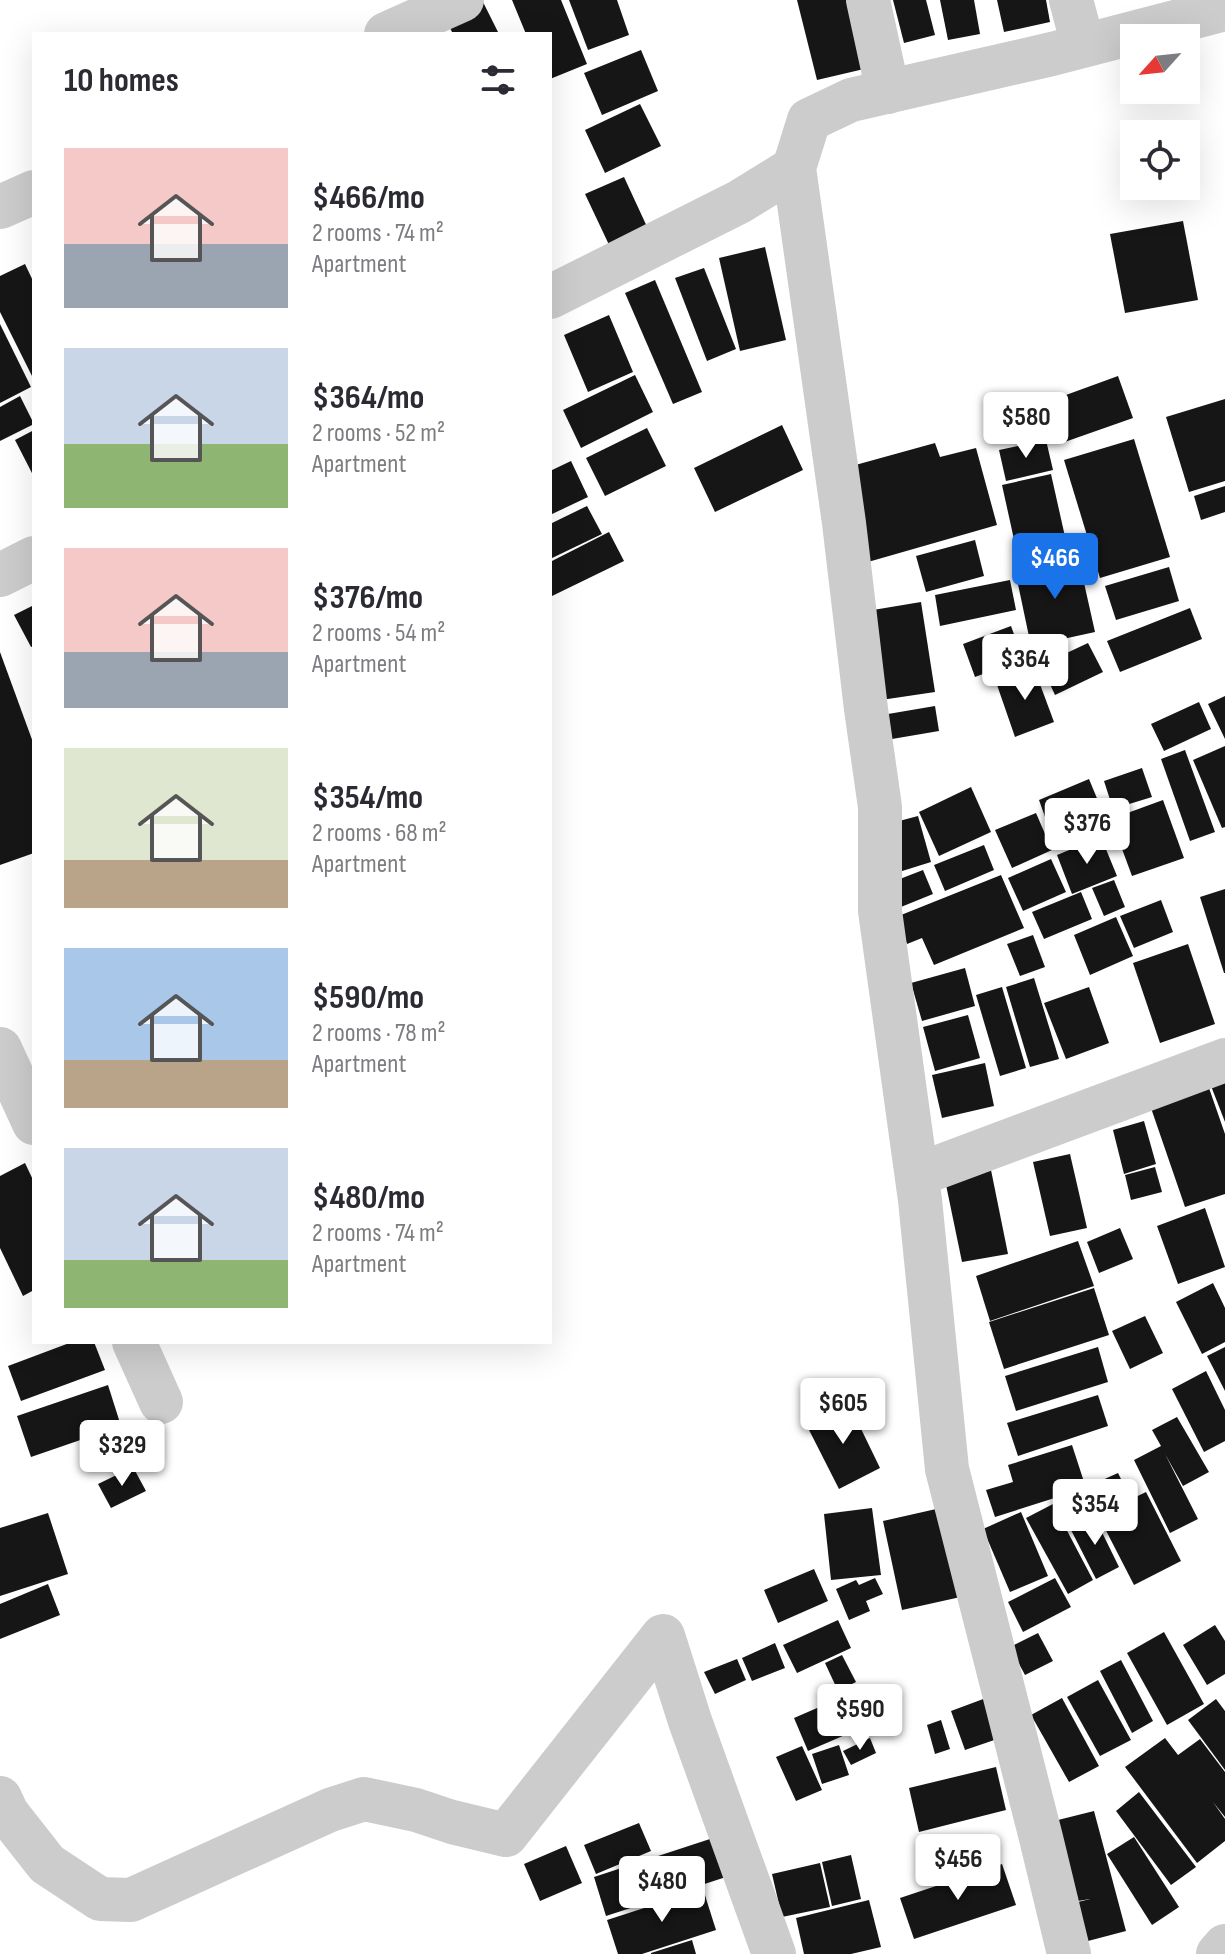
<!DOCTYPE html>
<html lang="en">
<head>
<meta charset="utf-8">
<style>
	:root { --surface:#fff; --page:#f2f2f3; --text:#2b2b33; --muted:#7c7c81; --accent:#1a73e8 }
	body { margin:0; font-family:"Sofia Sans Condensed",sans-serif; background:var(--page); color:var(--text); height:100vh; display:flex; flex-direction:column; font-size:30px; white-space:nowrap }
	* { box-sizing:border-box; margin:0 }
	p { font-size:26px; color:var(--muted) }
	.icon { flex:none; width:44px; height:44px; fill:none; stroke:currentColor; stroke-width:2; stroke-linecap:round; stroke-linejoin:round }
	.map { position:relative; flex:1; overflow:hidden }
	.sheet { position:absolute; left:32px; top:32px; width:520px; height:1312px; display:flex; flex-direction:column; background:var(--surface); border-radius:0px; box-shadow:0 8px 32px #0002 }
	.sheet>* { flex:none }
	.needle { width:52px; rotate:243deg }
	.buttons { position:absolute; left:1120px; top:24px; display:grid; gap:16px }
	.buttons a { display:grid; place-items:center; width:80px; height:80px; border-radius:0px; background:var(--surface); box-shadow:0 8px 32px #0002; font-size:40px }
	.price { position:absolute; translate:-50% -68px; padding:0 18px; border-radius:8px; background:#fff; color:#222; font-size:26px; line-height:52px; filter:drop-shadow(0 2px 4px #0008) }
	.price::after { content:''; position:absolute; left:50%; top:48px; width:24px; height:18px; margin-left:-12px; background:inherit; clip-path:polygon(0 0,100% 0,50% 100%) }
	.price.on { background:var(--accent); color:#fff }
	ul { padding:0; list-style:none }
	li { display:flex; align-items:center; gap:24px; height:200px; padding:0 32px }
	li span { display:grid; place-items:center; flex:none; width:224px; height:160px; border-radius:0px; color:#555 }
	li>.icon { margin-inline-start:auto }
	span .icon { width:96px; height:96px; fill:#fffc; stroke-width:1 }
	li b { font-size:34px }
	h2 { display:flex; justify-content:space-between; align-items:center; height:96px; padding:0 32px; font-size:34px }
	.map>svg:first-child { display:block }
</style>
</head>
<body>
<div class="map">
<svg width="1225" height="1954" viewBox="0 0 1225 1954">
	<rect width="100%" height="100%" fill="#fff"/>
	<g fill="#161616">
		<polygon points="482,0 499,34 453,34 444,16"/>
		<polygon points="512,0 561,0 587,64 550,79 550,34 526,34"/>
		<polygon points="569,0 617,0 629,35 588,50"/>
		<polygon points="797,0 846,0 864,69 817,80"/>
		<polygon points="893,0 926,0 935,35 904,43"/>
		<polygon points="940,0 974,0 980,34 948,40"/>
		<polygon points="997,0 1046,0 1050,22 1004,32"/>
		<polygon points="641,50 658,91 602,115 584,73"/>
		<polygon points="640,104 661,146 605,173 585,130"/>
		<polygon points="624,177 649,231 611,249 585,194"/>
		<polygon points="1183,221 1198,300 1125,313 1110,234"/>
		<polygon points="765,247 786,340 740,351 719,258"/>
		<polygon points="25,264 34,283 34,380 0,312 0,276"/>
		<polygon points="704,268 736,349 707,361 675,278"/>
		<polygon points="655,280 702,392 673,404 625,293"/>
		<polygon points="609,315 633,372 588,392 564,335"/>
		<polygon points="0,324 31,387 0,403"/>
		<polygon points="635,375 653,412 581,448 563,410"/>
		<polygon points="1118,376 1133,418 1059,444 1044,403"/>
		<polygon points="20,396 34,424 0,441 0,407"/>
		<polygon points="1225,399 1225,481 1189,492 1166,417"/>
		<polygon points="782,425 803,470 715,512 694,468"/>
		<polygon points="647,428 666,466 605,496 586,458"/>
		<polygon points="34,430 34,477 15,440"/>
		<polygon points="1134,439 1170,557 1100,578 1064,460"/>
		<polygon points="1046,440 1053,470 1006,481 999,450"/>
		<polygon points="935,443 940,457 976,448 997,525 868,562 841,469"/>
		<polygon points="571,461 588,497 550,515 550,471"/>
		<polygon points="1051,474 1068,550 1019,562 1002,485"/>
		<polygon points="1225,486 1225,512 1201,520 1194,496"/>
		<polygon points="587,506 602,534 550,559 550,524"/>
		<polygon points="609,532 624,561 552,596 550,593 550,562"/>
		<polygon points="975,540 984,576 926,592 916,556"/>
		<polygon points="1078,556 1095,632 1031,646 1015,570"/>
		<polygon points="1169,567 1179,601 1116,620 1105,586"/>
		<polygon points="1010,580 1016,610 940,626 935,595"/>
		<polygon points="921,602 935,692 881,700 867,611"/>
		<polygon points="34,605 34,646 31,647 14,615"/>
		<polygon points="1190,608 1202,639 1120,672 1107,641"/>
		<polygon points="1011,626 1023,659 975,677 963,644"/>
		<polygon points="1088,643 1103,672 1055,695 1041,665"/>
		<polygon points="0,652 34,745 34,853 0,865"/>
		<polygon points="1034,668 1054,722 1015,737 996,682"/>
		<polygon points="1225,696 1225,739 1208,704"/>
		<polygon points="1199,702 1211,729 1164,751 1151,724"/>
		<polygon points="935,706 939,731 892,739 888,714"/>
		<polygon points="1225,746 1225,827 1222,828 1193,760"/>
		<polygon points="1185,750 1215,832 1190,841 1161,759"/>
		<polygon points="1142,768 1152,797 1113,809 1104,781"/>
		<polygon points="1089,779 1108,825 1055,845 1039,800"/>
		<polygon points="971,787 991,832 939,856 919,812"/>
		<polygon points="1163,800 1184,858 1132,876 1111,819"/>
		<polygon points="1036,813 1052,850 1012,868 995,830"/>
		<polygon points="918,816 931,862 899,872 884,825"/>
		<polygon points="1101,837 1117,876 1072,894 1057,855"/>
		<polygon points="984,845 994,870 945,891 934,865"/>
		<polygon points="1051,859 1066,892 1023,911 1008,878"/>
		<polygon points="923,870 933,894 896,909 887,884"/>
		<polygon points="1001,875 1024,928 934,965 922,938 907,944 896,917"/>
		<polygon points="1114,880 1125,907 1104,916 1092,888"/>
		<polygon points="1225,889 1225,973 1224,973 1200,897"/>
		<polygon points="1081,892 1092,919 1044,939 1032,912"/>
		<polygon points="1161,900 1173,932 1134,948 1120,916"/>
		<polygon points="1116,917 1133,956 1090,975 1074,935"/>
		<polygon points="1033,935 1045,967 1020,976 1007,944"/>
		<polygon points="1188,944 1215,1024 1160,1043 1133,963"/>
		<polygon points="965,968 975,1006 922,1021 911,983"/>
		<polygon points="1034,978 1059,1059 1030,1067 1006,987"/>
		<polygon points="1002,987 1026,1068 1000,1076 976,995"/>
		<polygon points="1089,987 1109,1043 1066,1059 1044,1003"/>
		<polygon points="968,1015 980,1058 935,1071 923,1027"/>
		<polygon points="985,1063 994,1106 942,1118 932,1075"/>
		<polygon points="1225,1081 1225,1122 1211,1086"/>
		<polygon points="1209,1088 1225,1134 1225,1194 1185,1207 1151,1108"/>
		<polygon points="1144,1121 1156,1164 1124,1174 1113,1130"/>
		<polygon points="1070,1154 1087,1228 1050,1236 1033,1162"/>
		<polygon points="25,1163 34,1182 34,1290 23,1296 0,1248 0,1176"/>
		<polygon points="1155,1167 1162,1192 1131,1200 1125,1175"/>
		<polygon points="991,1170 1008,1254 962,1262 945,1180"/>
		<polygon points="1205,1208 1225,1267 1178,1284 1157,1226"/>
		<polygon points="1120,1228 1133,1259 1099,1273 1087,1242"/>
		<polygon points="1078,1241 1094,1286 990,1321 976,1276"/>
		<polygon points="1213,1283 1225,1308 1225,1342 1202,1354 1176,1302"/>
		<polygon points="1094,1288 1109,1335 1004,1369 989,1322"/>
		<polygon points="1145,1316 1163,1353 1130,1369 1112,1331"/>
		<polygon points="72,1342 94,1342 105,1370 21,1401 8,1366"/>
		<polygon points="1098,1347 1108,1382 1016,1411 1005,1376"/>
		<polygon points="1225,1347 1225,1391 1207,1356"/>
		<polygon points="1206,1371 1225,1410 1225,1441 1204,1452 1172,1389"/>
		<polygon points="108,1385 121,1426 31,1457 17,1416"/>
		<polygon points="1098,1395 1108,1426 1018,1456 1007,1423"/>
		<polygon points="849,1404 880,1468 839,1489 806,1424"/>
		<polygon points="1177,1417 1209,1472 1183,1486 1165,1454 1198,1519 1170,1533 1134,1460 1161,1446 1152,1430"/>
		<polygon points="1072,1445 1086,1488 995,1517 986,1490 1013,1482 1008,1465"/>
		<polygon points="133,1467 146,1491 111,1508 98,1484"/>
		<polygon points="1118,1473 1130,1497 1102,1512 1089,1486"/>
		<polygon points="1146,1492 1181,1561 1134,1585 1098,1515"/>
		<polygon points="1053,1504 1093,1580 1068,1594 1026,1518"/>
		<polygon points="945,1507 965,1596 902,1610 883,1521"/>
		<polygon points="872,1508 881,1575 831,1580 824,1514"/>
		<polygon points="1021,1512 1048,1576 1010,1592 983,1529"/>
		<polygon points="48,1513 68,1574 0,1596 0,1528"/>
		<polygon points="1094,1516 1119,1567 1096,1579 1070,1528"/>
		<polygon points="814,1569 828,1601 778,1623 764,1590"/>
		<polygon points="875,1578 883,1594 866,1601 870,1611 849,1620 836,1589 856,1580 859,1585"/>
		<polygon points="1055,1578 1071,1607 1023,1632 1008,1602"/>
		<polygon points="48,1584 60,1615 0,1639 0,1604"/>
		<polygon points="838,1620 851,1648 797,1673 783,1645"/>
		<polygon points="1215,1625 1225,1641 1225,1674 1207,1685 1183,1645"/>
		<polygon points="1164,1632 1204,1704 1167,1725 1127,1653"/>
		<polygon points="1038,1633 1053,1661 1025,1675 1010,1647"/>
		<polygon points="775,1643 785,1668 752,1681 742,1658"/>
		<polygon points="842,1655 856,1682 838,1691 825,1663"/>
		<polygon points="737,1659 746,1680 715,1694 704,1672"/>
		<polygon points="1121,1660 1153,1721 1132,1733 1100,1671"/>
		<polygon points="1098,1680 1131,1740 1100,1756 1067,1697"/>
		<polygon points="857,1684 864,1698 839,1711 831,1696"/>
		<polygon points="994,1695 1009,1735 965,1750 951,1711"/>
		<polygon points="1062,1698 1099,1766 1069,1782 1031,1715"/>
		<polygon points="1216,1699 1225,1711 1225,1770 1188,1720"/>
		<polygon points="831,1702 845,1735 808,1751 794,1718"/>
		<polygon points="865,1704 875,1725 856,1734 846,1714"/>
		<polygon points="941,1720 950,1749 935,1754 927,1725"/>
		<polygon points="870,1738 876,1753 851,1765 843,1751"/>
		<polygon points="1165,1738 1178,1755 1200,1739 1225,1772 1225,1817 1213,1802 1225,1819 1225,1841 1197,1863 1125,1767"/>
		<polygon points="839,1745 849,1775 822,1784 812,1754"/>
		<polygon points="802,1746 822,1790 796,1801 776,1757"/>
		<polygon points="996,1767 1006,1810 919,1832 909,1788"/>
		<polygon points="1139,1792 1196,1867 1171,1885 1116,1811"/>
		<polygon points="1094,1811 1126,1931 1088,1941 1078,1902 1090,1899 1078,1901 1058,1820"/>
		<polygon points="639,1823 651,1851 596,1874 584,1845"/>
		<polygon points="1134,1837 1179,1907 1152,1925 1107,1854"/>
		<polygon points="713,1838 726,1877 606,1916 594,1877"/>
		<polygon points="566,1846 582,1883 540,1901 524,1864"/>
		<polygon points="851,1855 861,1899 832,1906 822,1862"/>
		<polygon points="820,1863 830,1907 782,1917 772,1874"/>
		<polygon points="1002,1864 1016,1905 914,1939 900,1898"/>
		<polygon points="703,1889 716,1930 642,1954 618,1954 607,1920"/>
		<polygon points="869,1900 881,1947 851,1954 804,1954 796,1918"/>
		<polygon points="692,1940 696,1954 651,1954 651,1953"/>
	</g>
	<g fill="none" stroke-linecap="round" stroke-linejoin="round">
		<g stroke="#ccc" stroke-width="44">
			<polyline points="868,0 888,92"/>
			<polyline points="1071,0 1083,45"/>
			<polyline points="386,34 462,0"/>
			<polyline points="0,207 34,192"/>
			<polyline points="550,297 739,202 794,168"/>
			<polyline points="0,575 34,558"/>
			<polyline points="0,1049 34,1123"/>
			<polyline points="917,1175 1225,1060"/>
			<polyline points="134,1342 161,1402"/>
			<polyline points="0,1798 7,1813 47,1864 100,1899 131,1900 330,1810 364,1799 416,1810 452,1822 506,1835 663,1636 690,1721 774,1954"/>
			<polyline points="1069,1954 1041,1838 947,1469 920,1200 880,911 880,807 866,709 844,523 794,168 809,120 851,100 1052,54 1225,9"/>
			<polyline points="1218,1954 1225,1946"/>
		</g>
	</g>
</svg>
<div class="buttons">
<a><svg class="needle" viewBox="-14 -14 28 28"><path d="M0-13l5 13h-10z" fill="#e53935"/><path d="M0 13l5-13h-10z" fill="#7c7c81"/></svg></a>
<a><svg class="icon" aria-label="locate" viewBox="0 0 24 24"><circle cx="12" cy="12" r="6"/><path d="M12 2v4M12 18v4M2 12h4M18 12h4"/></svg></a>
</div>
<b class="price" style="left:1026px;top:460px">$580</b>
<b class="price on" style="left:1055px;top:601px">$466</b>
<b class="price" style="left:1025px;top:702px">$364</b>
<b class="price" style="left:1087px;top:866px">$376</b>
<b class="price" style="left:843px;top:1446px">$605</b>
<b class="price" style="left:122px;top:1488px">$329</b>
<b class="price" style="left:1095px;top:1547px">$354</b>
<b class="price" style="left:860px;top:1752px">$590</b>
<b class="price" style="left:958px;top:1902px">$456</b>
<b class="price" style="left:662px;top:1924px">$480</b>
<section class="sheet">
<h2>10 homes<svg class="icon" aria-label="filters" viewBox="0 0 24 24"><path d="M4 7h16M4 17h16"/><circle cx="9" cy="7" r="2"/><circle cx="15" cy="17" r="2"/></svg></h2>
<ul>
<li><span style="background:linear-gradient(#f6c9c9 60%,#9aa5b1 0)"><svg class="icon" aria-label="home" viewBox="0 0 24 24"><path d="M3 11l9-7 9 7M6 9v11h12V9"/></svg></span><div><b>$466/mo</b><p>2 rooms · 74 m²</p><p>Apartment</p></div></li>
<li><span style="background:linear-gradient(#c9d6e8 60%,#8fb573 0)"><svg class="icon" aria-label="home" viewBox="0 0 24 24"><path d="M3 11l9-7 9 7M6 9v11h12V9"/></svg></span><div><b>$364/mo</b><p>2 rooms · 52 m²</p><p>Apartment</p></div></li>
<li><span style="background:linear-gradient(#f6c9c9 65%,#9aa5b1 0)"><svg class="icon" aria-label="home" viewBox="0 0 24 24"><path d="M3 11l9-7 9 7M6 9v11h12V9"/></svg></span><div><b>$376/mo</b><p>2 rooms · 54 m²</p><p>Apartment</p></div></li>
<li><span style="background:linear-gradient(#dfe7d0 70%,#b9a48a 0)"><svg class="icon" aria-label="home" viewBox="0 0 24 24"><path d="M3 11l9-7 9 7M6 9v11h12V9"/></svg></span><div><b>$354/mo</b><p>2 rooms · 68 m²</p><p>Apartment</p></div></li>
<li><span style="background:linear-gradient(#a9c7e8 70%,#b9a48a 0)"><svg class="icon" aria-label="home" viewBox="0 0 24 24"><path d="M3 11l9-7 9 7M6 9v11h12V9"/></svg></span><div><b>$590/mo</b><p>2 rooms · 78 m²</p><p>Apartment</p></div></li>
<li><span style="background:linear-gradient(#c9d6e8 70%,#8fb573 0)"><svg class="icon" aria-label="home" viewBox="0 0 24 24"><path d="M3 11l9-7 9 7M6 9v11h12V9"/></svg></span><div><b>$480/mo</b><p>2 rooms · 74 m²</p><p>Apartment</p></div></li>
</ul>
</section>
</div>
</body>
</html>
